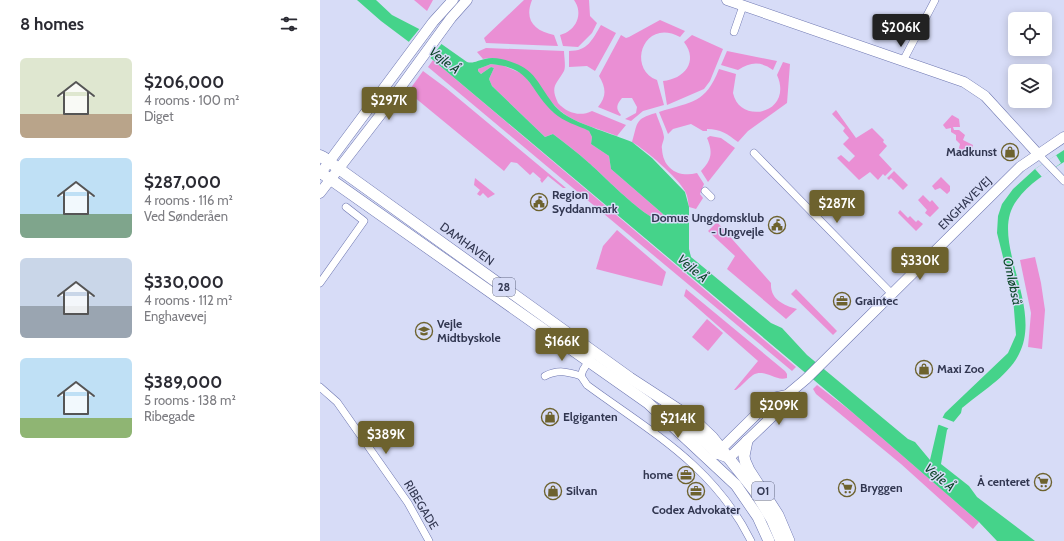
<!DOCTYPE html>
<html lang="en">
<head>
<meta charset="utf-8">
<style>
	:root { --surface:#fff; --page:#f7f7f7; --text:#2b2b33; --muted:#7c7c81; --accent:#6d622e }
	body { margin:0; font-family:Cabin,sans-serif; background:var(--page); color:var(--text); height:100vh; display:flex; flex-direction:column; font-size:15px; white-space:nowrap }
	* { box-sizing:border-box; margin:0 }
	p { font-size:13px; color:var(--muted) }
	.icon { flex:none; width:22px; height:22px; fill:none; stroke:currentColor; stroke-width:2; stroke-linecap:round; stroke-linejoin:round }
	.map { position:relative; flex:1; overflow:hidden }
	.sheet { display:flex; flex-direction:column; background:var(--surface); width:320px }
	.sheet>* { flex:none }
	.fabs { position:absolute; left:688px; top:12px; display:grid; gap:8px }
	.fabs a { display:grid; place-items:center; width:44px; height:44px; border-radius:6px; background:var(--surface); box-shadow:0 2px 10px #0003; font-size:20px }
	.price { position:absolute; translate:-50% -34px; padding:0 9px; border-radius:4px; background:var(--accent); color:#fff; font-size:13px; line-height:26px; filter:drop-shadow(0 1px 2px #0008) }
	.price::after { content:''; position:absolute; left:50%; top:24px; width:12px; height:9px; margin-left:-6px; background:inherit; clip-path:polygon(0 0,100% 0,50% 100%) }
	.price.on { background:#222; color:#fff }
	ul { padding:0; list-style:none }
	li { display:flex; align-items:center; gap:12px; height:100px; padding:0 20px }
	li span { display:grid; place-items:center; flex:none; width:112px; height:80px; border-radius:6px; color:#555 }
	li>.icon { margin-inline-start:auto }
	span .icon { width:48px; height:48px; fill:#fffc; stroke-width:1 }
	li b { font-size:17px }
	h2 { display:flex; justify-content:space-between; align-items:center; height:48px; padding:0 20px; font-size:17px }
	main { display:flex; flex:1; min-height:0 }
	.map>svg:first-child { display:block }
</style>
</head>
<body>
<main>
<section class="sheet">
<h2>8 homes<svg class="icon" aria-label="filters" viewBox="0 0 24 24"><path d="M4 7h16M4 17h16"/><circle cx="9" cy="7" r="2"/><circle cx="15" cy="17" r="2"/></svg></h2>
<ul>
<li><span style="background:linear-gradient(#dfe7d0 70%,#b9a48a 0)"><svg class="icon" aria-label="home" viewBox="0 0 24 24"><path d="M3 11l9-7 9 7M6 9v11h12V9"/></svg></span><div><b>$206,000</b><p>4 rooms · 100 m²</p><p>Diget</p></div></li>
<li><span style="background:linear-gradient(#bfe0f5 70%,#7fa58c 0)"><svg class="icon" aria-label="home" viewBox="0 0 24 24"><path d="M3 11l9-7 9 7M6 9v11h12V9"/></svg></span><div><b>$287,000</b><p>4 rooms · 116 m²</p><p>Ved Sønderåen</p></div></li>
<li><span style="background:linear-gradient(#c9d6e8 60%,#9aa5b1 0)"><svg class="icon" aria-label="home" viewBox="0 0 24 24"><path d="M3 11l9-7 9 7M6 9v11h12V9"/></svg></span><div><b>$330,000</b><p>4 rooms · 112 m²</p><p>Enghavevej</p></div></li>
<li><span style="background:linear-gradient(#bfe0f5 75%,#8fb573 0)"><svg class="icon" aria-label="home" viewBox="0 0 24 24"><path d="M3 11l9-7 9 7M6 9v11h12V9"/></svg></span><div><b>$389,000</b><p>5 rooms · 138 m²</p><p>Ribegade</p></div></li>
</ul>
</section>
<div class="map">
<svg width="744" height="541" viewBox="0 0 744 541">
	<rect width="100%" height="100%" fill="#d7dcf7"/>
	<g fill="#ea8fd4">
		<polygon points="94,0 113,0 107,11"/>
		<path d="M204,0H212C204,20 214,31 234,35L238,46L166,43L164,38Z"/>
		<path d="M254,0H269L270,16L277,23L272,33L258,47L243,46L240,35C256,31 264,14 254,0Z"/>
		<path d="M340,20L365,31L360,37C324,17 306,68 337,80L344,105L323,111L311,121L305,119L316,113L317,107L312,98H302C297,104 295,108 301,115L300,116L278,107C287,96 286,88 279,76L301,35L306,38L309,37Z"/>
		<path d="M281,25L296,33L275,71L267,66L249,67V51C268,51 272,40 281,25Z"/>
		<path d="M372,35L403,49L390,81L384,89L347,105L343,81C364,79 379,62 364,42Z"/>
		<path d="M166,48L244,51C244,56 246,66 244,71C236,85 230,86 238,103C247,113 260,117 272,111L306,125L297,136C280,129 257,124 243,113C219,95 219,69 185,61C177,59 171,57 163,59L157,52Z"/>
		<path d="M407,51L457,61L453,70C441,61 430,62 418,70L401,65Z"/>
		<polygon points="113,60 476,367 472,371 108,67"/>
		<path d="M463,62L470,64L467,103L428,131L418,142C407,134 401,129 387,129V131H383L371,124L353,129L348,134L339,112C373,101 385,104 399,69L416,74L413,93C420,126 474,113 457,75Z"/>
		<path d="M171,64L182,65L203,74L233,112L269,131L272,137L271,144L289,156L291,169L343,214L341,220C327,221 282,174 269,163C258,153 245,143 233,134L225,137L172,86L169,79L174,68L171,67L161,74L158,71V69Z"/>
		<polygon points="103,71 126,88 246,188 243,188 228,176 222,183 220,180 221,179 213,172 210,175 197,163 191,162 184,171 88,92"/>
		<polygon points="516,110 536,138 552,128 564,140 563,142 567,146 559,155 572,169 565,176 563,174 558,180 550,172 539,180 517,158 521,155 529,162 535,156 523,144 529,138 523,131 525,128 512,114"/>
		<path d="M336,113C338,120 343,129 344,137C344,141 341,145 342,149C343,169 359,178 377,173L384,184L380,194L383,198L376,209L369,207C368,202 368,196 365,191C358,178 326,150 312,142C318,123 314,119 336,113Z"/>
		<polygon points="632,115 639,119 640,127 633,127 634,130 639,130 645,135 643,140 653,145 651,152 655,155 646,156 638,152 640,144 636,140 636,135 631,132 631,128 626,129 623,125"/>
		<path d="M390,136L401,138L415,148L388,182L381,171C392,160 393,152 387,138Z"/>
		<polygon points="574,171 588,185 583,190 571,178 569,180 567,178"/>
		<polygon points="621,177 630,186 630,191 627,194 620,188 615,190 612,186"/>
		<polygon points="155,178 175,194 168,198 163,193 160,196 157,194 160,190 154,185"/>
		<polygon points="603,195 610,202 612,200 619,208 610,217 605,213 607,210 598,200"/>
		<polygon points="580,210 588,218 590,216 596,222 598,220 603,224 596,231 578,213"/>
		<path d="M397,222L451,283C450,299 463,305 477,309L466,319L407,269L415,256L388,231Z"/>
		<polygon points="297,230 346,272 342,286 276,269 283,246"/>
		<polygon points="715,257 721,283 725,310 722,349 708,347 711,313 700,260"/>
		<path d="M366,289L465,371L467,374V378C455,382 445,368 433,375C427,379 422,386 416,390H414L438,361L364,296Z"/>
		<polygon points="476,289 517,331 513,335 471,294"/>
		<polygon points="387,319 403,333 388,351 372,337"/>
		<polygon points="497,385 532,412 659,522 653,529 581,464 496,394 493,389"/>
	</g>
	<path fill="#45d38a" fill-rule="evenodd" d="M37,0H56L72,15L103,31L147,62C154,64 158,60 165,59C176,56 191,61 201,66C220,75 226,102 244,114C260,125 293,134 312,142L332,158L365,192L369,207V249L371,257L451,323L462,328L487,355L588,439L595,442L610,460L618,426L625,413L688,353L696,335L693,297L677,233L678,216L682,204L693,189L715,169L744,150V162C728,172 708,184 697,200C667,239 724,305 699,354C688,376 661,392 642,408L641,413L627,430L621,464L649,486L657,497L715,541H677L659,522L532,412L113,60L61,21ZM171,64C213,68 208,89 234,113C244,122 257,125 269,131L272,137L271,144L289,156L291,169L343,214L341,220C327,221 282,174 269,163C258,153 245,143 233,134L225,137L172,86L169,79L174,68L171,67L161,74L158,71V69Z"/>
	<g fill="#d7dcf7">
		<polygon points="101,27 123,42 109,60 87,44"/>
		<polygon points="736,155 741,163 722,177 715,169"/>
		<polygon points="621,417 634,422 630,429 617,424"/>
	</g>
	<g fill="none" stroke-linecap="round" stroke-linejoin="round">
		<g stroke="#6c75b0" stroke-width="8">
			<g id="street">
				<polyline points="414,32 423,6"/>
				<polyline points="583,61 615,0"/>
				<polyline points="434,153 572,294"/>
				<polyline points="718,154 744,181"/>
				<polyline points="385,191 391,197"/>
				<polyline points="0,283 44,221 26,207"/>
				<path d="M270,359L263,370L261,376L267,385C331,432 394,466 431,541"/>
				<path d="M225,376C238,369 248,372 261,376"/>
				<polyline points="0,387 17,402 88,503 109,541"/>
			</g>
		</g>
		<g stroke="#6c75b0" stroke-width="11">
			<g id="secondary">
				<polyline points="407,0 644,82 665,96 718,154"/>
				<polyline points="0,174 113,22 133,0"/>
				<polyline points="0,193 61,114 131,18 147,0"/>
				<polyline points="396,454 453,398 467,395 486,379 700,167 744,137"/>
				<polyline points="409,458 462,407 467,395"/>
			</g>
		</g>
		<g stroke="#6c75b0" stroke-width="12">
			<g id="primary">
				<polyline points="4,158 310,378 373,419 392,437 434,490 452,520 461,541"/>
				<polyline points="0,172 328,403 416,485 438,517 449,541"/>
				<polyline points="348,414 375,433 397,453 405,456"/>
				<polyline points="427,441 424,456 425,461 429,470 458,515 469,541"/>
			</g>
		</g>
		<g stroke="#6c75b0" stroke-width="13">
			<polyline id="highway" points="0,156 4,158"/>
		</g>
		<use href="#street" stroke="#fff" stroke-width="7"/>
		<use href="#secondary" stroke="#fff" stroke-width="10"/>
		<use href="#primary" stroke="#fff" stroke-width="11"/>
		<use href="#highway" stroke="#fff" stroke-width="12"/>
	</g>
	<defs>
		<g id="shop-ring" transform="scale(0.9)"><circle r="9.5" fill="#d7dcf7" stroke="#6d622e" stroke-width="1.5"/><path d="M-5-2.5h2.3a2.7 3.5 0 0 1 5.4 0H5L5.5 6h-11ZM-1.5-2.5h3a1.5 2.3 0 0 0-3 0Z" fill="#6d622e"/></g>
		<g id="civic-ring" transform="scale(0.9)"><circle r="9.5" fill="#d7dcf7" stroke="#6d622e" stroke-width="1.5"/><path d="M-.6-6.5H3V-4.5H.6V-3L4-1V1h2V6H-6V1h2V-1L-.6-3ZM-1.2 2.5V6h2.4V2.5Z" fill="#6d622e"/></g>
		<g id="office-ring" transform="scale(0.9)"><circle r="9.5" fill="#d7dcf7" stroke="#6d622e" stroke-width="1.5"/><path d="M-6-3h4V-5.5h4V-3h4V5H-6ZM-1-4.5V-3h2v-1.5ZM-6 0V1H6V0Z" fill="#6d622e"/></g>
		<g id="school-ring" transform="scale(0.9)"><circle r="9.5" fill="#d7dcf7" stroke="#6d622e" stroke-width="1.5"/><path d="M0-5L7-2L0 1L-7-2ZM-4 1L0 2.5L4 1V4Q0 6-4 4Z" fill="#6d622e"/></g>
		<g id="supermarket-ring" transform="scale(0.9)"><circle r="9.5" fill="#d7dcf7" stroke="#6d622e" stroke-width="1.5"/><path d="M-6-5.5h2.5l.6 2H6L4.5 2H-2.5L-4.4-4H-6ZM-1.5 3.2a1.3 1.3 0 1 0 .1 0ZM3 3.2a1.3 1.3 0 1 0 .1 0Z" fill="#6d622e"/></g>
	</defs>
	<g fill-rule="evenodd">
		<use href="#shop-ring" x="690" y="152"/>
		<use href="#civic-ring" x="219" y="202"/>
		<use href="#civic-ring" x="457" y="225"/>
		<use href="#office-ring" x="522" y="301"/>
		<use href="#school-ring" x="104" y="331"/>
		<use href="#shop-ring" x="604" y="369"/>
		<use href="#shop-ring" x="230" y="417"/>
		<use href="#office-ring" x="366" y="475"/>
		<use href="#supermarket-ring" x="723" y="482"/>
		<use href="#supermarket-ring" x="527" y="488"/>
		<use href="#shop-ring" x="233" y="491"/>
		<use href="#office-ring" x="376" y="491"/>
	</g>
	<g text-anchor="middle" stroke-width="3" stroke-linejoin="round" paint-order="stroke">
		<g fill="#d7dcf7" stroke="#636882" stroke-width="1">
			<rect x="173" y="278" width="22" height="18" rx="3"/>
			<rect x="432" y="482" width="22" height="18" rx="3"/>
		</g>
		<g font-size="11" font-weight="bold" fill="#313650">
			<text x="184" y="291">28</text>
			<text x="443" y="495">O1</text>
		</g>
		<g font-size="12" font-weight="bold" fill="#313650" stroke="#d7dcf7" text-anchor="start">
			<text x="677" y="156" text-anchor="end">Madkunst</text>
			<text x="232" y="199">Region<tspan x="232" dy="14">Syddanmark</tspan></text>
			<text x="444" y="222" text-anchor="end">Domus Ungdomsklub<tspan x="444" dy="14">- Ungvejle</tspan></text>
			<text x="535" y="305">Graintec</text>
			<text x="117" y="328">Vejle<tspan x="117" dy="14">Midtbyskole</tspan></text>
			<text x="617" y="373">Maxi Zoo</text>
			<text x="243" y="421">Elgiganten</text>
			<text x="353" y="479" text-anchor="end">home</text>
			<text x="710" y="486" text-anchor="end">Å centeret</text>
			<text x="540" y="492">Bryggen</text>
			<text x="246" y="495">Silvan</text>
			<text x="376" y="514" text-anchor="middle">Codex Advokater</text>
		</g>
		<g font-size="12" fill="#313650" stroke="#d7dcf7">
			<text transform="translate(645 203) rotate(-45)" y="4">ENGHAVEVEJ</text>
			<text transform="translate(147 244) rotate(36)" y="4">DAMHAVEN</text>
			<text transform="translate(101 505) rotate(59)" y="4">RIBEGADE</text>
		</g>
		<g font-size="13" font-style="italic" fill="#0b4528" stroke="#d7dcf7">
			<text transform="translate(125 60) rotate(38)" y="5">Vejle Å</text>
			<text transform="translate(373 268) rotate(40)" y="5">Vejle Å</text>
			<text transform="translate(693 281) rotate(78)" y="5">Omløbså</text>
			<text transform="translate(620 477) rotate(40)" y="5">Vejle Å</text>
		</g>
	</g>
</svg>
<div class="fabs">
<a><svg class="icon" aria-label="locate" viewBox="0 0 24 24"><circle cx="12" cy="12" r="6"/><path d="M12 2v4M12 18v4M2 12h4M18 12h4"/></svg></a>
<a><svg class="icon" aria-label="layers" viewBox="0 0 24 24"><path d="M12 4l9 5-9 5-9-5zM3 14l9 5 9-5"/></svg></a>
</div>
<b class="price on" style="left:581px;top:48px">$206K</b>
<b class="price" style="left:69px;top:121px">$297K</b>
<b class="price" style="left:517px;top:224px">$287K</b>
<b class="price" style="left:600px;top:281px">$330K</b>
<b class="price" style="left:242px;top:362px">$166K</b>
<b class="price" style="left:459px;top:426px">$209K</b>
<b class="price" style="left:358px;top:439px">$214K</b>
<b class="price" style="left:66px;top:455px">$389K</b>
</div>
</main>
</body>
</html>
